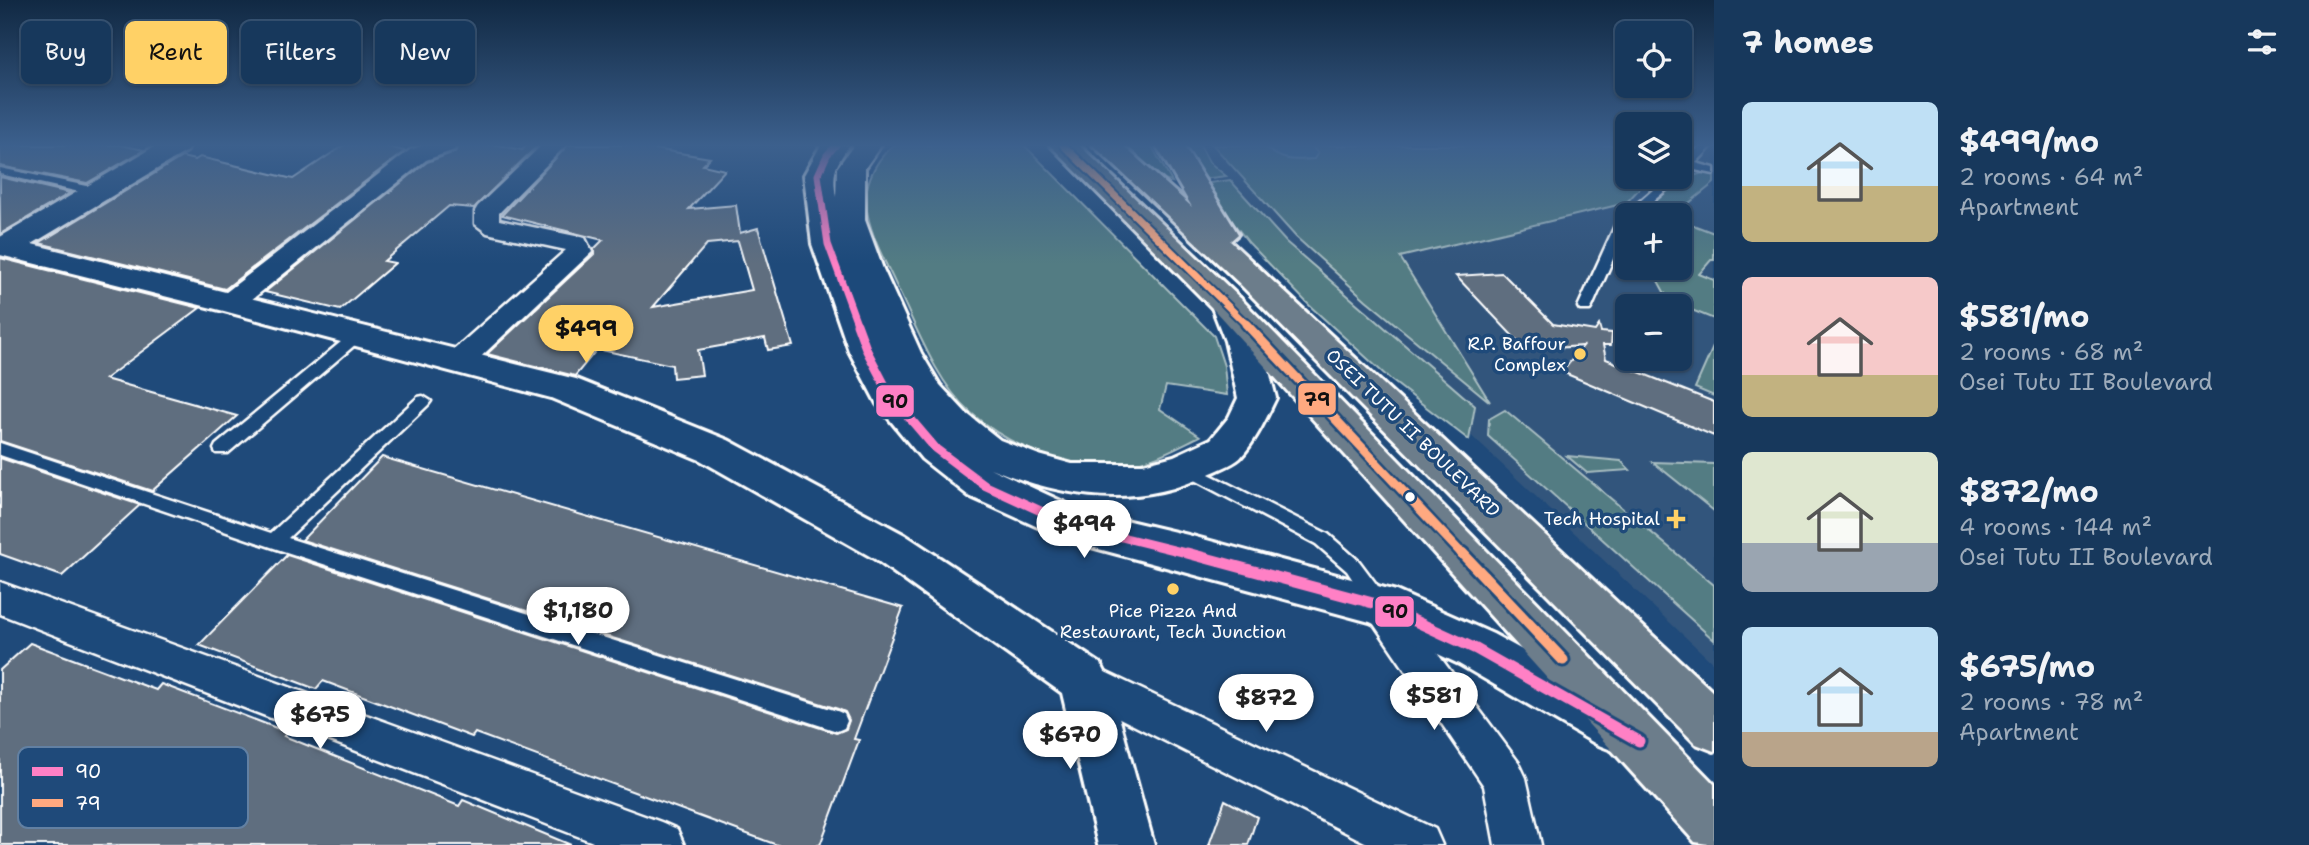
<!DOCTYPE html>
<html lang="en">
<head>
<meta charset="utf-8">
<style>
	:root { --surface:#17385c; --page:#203f62; --text:#f1f3f6; --muted:#9eacbb; --line:#365272; --accent:#ffd166 }
	body { margin:0; font-family:"Shantell Sans",sans-serif; background:var(--page); color:var(--text); height:100vh; display:flex; flex-direction:column; font-size:26px; white-space:nowrap }
	* { box-sizing:border-box; margin:0 }
	p { font-size:23px; color:var(--muted) }
	.icon { flex:none; width:38px; height:38px; fill:none; stroke:currentColor; stroke-width:2; stroke-linecap:round; stroke-linejoin:round }
	.map { position:relative; flex:1; overflow:hidden }
	.drawer { display:flex; flex-direction:column; background:var(--surface); width:595px }
	.drawer>* { flex:none }
	.guide { position:absolute; left:21px; top:21px; width:665px; height:63px; display:flex; gap:14px }
	.buttons { position:absolute; left:1615px; top:21px; display:grid; gap:14px }
	.buttons a { display:grid; place-items:center; width:77px; height:77px; border-radius:10px; background:var(--surface); box-shadow:0 2px 5px #0004,0 0 0 2px var(--line); font-size:35px }
	.price { position:absolute; translate:-50% -60px; padding:0 16px; border-radius:24px; background:#fff; color:#222; font-size:23px; line-height:46px; filter:drop-shadow(0 2px 4px #0008) }
	.price::after { content:''; position:absolute; left:50%; top:42px; width:21px; height:16px; margin-left:-10px; background:inherit; clip-path:polygon(0 0,100% 0,50% 100%) }
	.price.active { background:var(--accent); color:#111 }
	ul { padding:0; list-style:none }
	li { display:flex; align-items:center; gap:21px; height:175px; padding:0 28px }
	li span { display:grid; place-items:center; flex:none; width:196px; height:140px; border-radius:10px; color:#555 }
	li>.icon { margin-inline-start:auto }
	span .icon { width:84px; height:84px; fill:#fffc; stroke-width:1 }
	li b { font-size:30px }
	h2 { display:flex; justify-content:space-between; align-items:center; height:84px; padding:0 28px; font-size:30px }
	.chip { padding:0 24px; border-radius:10px; background:var(--surface); box-shadow:0 2px 5px #0004,0 0 0 2px var(--line); font-size:24px; line-height:63px }
	.chip.active { background:var(--accent); color:#111 }
	main { display:flex; flex:1; min-height:0 }
	.map>svg:first-child { display:block }
</style>
</head>
<body>
<main>
<div class="map">
<svg width="1714" height="845" viewBox="0 0 1714 845">
	<rect width="100%" height="100%" fill="#1f4a7a"/>
	<filter id="ink" filterUnits="userSpaceOnUse"><feTurbulence type="fractalNoise" baseFrequency=".0143" numOctaves="2"/><feDisplacementMap in="SourceGraphic" scale="14" xChannelSelector="R" yChannelSelector="G"/><feConvolveMatrix kernelMatrix="1 2 1 2 8 2 1 2 1" color-interpolation-filters="sRGB"/></filter>
	<g filter="url(#ink)">
		<path fill="#32557c" fill-rule="evenodd" d="M1162,145H1627L1628,177H1680V145H1714V664ZM1628,215H1680V268H1628ZM1628,306H1680V359H1628Z"/>
		<g fill="#527b83" stroke="#a8bdc1" stroke-width="2">
			<path d="M893,145H1024L1214,336L1224,366L1227,395L1166,386L1160,409L1200,436C1171,450 1144,466 1111,467C1062,468 1007,445 970,412C936,382 916,326 896,285C886,263 873,240 868,216C861,189 873,163 893,145Z"/>
			<polygon points="1123,145 1151,145 1172,182 1163,180"/>
			<polygon points="1181,145 1200,145 1209,162 1226,176 1203,179"/>
			<polygon points="1213,145 1627,145 1628,177 1650,177 1626,203 1400,257 1490,402 1366,300 1296,237"/>
			<polygon points="1711,171 1714,172 1714,183 1674,215 1640,215 1681,179"/>
			<polygon points="1230,180 1286,242 1475,406 1469,440 1391,380 1310,306 1249,243 1203,184"/>
			<polygon points="1680,220 1714,233 1714,260 1711,260 1699,274 1714,280 1714,319 1669,301 1651,268 1680,268"/>
			<polygon points="1714,345 1714,396 1695,388"/>
			<polygon points="1505,410 1714,585 1714,640 1488,436 1489,419"/>
			<polygon points="1567,456 1621,461 1630,470 1587,473"/>
			<polygon points="1653,462 1714,464 1714,511"/>
		</g>
		<path fill="#3e759b" stroke="#8bacc3" stroke-width="2" d="M1263,145H1310L1318,153L1314,159C1292,161 1280,161 1263,145Z"/>
		<g fill="#5f6e7f" stroke="#fff" stroke-width="2" fill-rule="evenodd">
			<polygon points="0,145 121,145 144,150 87,183 0,166"/>
			<polygon points="344,145 380,145 405,151 225,289 39,243 182,157 195,160 200,157 293,179"/>
			<polygon points="459,145 499,145 522,150 527,145 538,145 474,208 449,206 384,261 395,263 340,310 265,292 427,162 455,152"/>
			<path d="M568,145H631L710,158L703,165L725,170L689,209L736,205L740,233L758,228L793,346L768,350L765,338L698,350L702,375L673,378L672,365L597,349L575,376L487,354L594,254V249L603,240L502,215ZM738,241L752,290L653,307L707,244Z"/>
			<polygon points="0,177 70,193 0,234"/>
			<polygon points="0,258 200,308 105,379 237,416 152,491 0,441"/>
			<polygon points="1502,273 1553,324 1595,331 1599,325 1601,332 1612,333 1611,345 1603,345 1606,359 1714,402 1714,436 1562,372 1583,346 1526,350 1456,276"/>
			<polygon points="382,457 903,608 854,739 859,740 820,845 777,845 475,733 472,737 323,681 316,689 199,645 287,555 836,733 846,729 849,720 845,712 838,709 302,540"/>
			<polygon points="0,458 140,505 62,576 0,554"/>
			<polygon points="30,643 156,690 161,684 287,732 284,736 459,806 463,800 571,845 0,845 0,670"/>
			<polygon points="1225,800 1257,817 1248,845 1209,845"/>
		</g>
		<g fill="none" stroke-linecap="round" stroke-linejoin="round">
			<g stroke="#fff" stroke-width="5">
				<g id="lane">
					<polygon points="1701,145 1713,145 1696,163 1714,168 1714,174 1690,169 1680,175 1680,166"/>
					<polygon points="0,168 97,188 103,192 97,196 0,174"/>
					<polygon points="1680,176 1681,177 1679,179 1637,215 1628,215 1628,225 1592,307 1590,310 1580,310 1578,307 1617,221 1668,177"/>
					<polygon points="358,330 365,335 363,338 228,453 216,453 214,449 216,445 353,332"/>
					<polygon points="423,396 431,401 428,405 288,538 837,711 844,714 847,721 844,728 837,731 274,548 0,455 0,443 271,533 418,397"/>
					<polygon points="1185,462 1328,534 1359,561 1383,593 1385,599 1383,605 1376,607 1369,605 1347,571 1316,544 1179,472 1177,468 1179,464"/>
				</g>
			</g>
			<g stroke="#fff" stroke-width="5">
				<g id="street">
					<polygon points="424,145 457,145 454,150 426,160 241,308 231,310 221,308 217,302 221,296 410,150"/>
					<polygon points="542,145 566,145 499,213 499,220 585,238 592,252 469,368 459,371 449,368 444,361 449,354 566,250 487,233 475,224 475,211 478,206"/>
					<polygon points="0,582 661,822 677,829 684,845 601,845 0,614"/>
					<polygon points="1380,589 1393,594 1519,763 1526,778 1541,845 1495,845 1484,786 1361,605 1367,594"/>
					<polygon points="1084,662 1435,829 1442,845 1371,845 1070,693 1064,680 1070,667"/>
				</g>
			</g>
			<g stroke="#fff" stroke-width="6">
				<g id="secondary">
					<polygon points="157,145 190,145 187,151 32,244 576,379 728,440 905,535 1101,664 1109,680 1154,845 1098,845 1062,693 875,559 700,460 551,398 224,311 0,255 0,237"/>
					<path d="M821,145H849C835,167 832,171 836,197L837,168L854,145H881L865,168V220L883,269L921,353L940,385L966,413L1000,440L1039,455L1072,464H1143L1174,456L1211,439L1229,417L1238,398L1225,341L1211,305L1216,298L1228,295L1240,298C1260,327 1267,364 1276,398C1266,418 1256,441 1240,458C1232,465 1217,470 1207,475C1136,510 1060,497 990,468L1078,509L1188,535L1396,591L1493,634L1632,710L1640,727L1632,744L1614,751L1596,744L1459,664L1370,622L1069,541L969,496L922,459L877,404L849,351L812,244L804,175Z"/>
				</g>
			</g>
			<g stroke="#fff" stroke-width="6">
				<g id="highway">
					<polygon points="1050,145 1079,145 1240,298 1714,784 1714,845 1695,842 1216,312"/>
					<polygon points="1093,145 1122,145 1192,207 1156,145 1183,145 1238,234 1230,241 1714,693 1714,751 1696,744 1240,284"/>
				</g>
			</g>
			<use href="#lane" fill="#1f4a7a" fill-rule="evenodd"/>
			<use href="#street" fill="#1f4a7a" fill-rule="evenodd"/>
			<use href="#secondary" fill="#1f4a7a" fill-rule="evenodd"/>
			<use href="#highway" fill="#6c7d8b" fill-rule="evenodd"/>
			<g stroke="#1f4a7a" stroke-width="11">
				<polyline id="bus-1-far2" points="836,145 827,155 818,175 828,244 858,326"/>
			</g>
			<g stroke="#1f4a7a" stroke-width="14">
				<polyline id="bus-1-far1" points="857,324 867,351 890,395 936,449 984,485 1069,524 1194,555"/>
			</g>
			<g stroke="#1f4a7a" stroke-width="17">
				<polyline id="bus-1" points="1187,553 1380,605 1476,649 1639,741"/>
			</g>
			<g stroke="#1f4a7a" stroke-width="11">
				<polyline id="bus-2-far2" points="1063,145 1248,326"/>
			</g>
			<g stroke="#1f4a7a" stroke-width="14">
				<polyline id="bus-2-far1" points="1246,324 1463,555"/>
			</g>
			<g stroke="#1f4a7a" stroke-width="17">
				<polyline id="bus-2" points="1462,553 1563,660"/>
			</g>
			<use href="#bus-1-far2" stroke="#ff80c5" stroke-width="7"/>
			<use href="#bus-1-far1" stroke="#ff80c5" stroke-width="9"/>
			<use href="#bus-1" stroke="#ff80c5" stroke-width="11"/>
			<use href="#bus-2-far2" stroke="#ffa980" stroke-width="7"/>
			<use href="#bus-2-far1" stroke="#ffa980" stroke-width="9"/>
			<use href="#bus-2" stroke="#ffa980" stroke-width="11"/>
		</g>
	</g>
	<linearGradient id="sky" x2="0" y2="1"><stop stop-color="#112943"/><stop offset="0.55" stop-color="#3c608d"/><stop offset="1" stop-color="#3c608d" stop-opacity="0"/></linearGradient>
	<rect width="1714" height="264" fill="url(#sky)"/>
	<g fill="#ffd166" stroke="#1f4a7a" stroke-width="2.5">
		<circle cx="1580" cy="354" r="7"/>
		<path d="M1672.5 508.5h7v7h7v7h-7v7h-7v-7h-7v-7h7z"/>
		<circle cx="1173" cy="589" r="7"/>
	</g>
	<circle fill="#fff" stroke="#1f4a7a" stroke-width="2.5" cx="1410" cy="497" r="6"/>
	<g text-anchor="middle" stroke-width="7" stroke-linejoin="round" paint-order="stroke">
		<g font-size="18" fill="#fff" stroke="#1f4a7a" text-anchor="end">
			<text x="1566" y="350">R.P. Baffour<tspan x="1566" dy="21">Complex</tspan></text>
			<text x="1660" y="525">Tech Hospital</text>
			<text x="1173" y="617" text-anchor="middle">Pice Pizza And<tspan x="1173" dy="21">Restaurant, Tech Junction</tspan></text>
		</g>
		<g font-size="18" fill="#fff" stroke="#1f4a7a">
			<text transform="translate(1413 433) rotate(44)" y="6">OSEI TUTU II BOULEVARD</text>
		</g>
	</g>
	<rect x="18" y="747" width="230" height="81" rx="10" fill="#1f4a7a" stroke="#6280a2" stroke-width="2"/>
	<rect x="32" y="767" width="31" height="9" fill="#ff80c5"/>
	<rect x="32" y="799" width="31" height="8" fill="#ffa980"/>
	<g font-size="19" fill="#fff">
		<text x="75" y="778">90</text>
		<text x="75" y="810">79</text>
	</g>
	<g stroke="#1f4a7a" stroke-width="2.5">
		<rect x="1297" y="382" width="40" height="34" rx="7" fill="#ffa980"/>
		<rect x="875" y="384" width="40" height="34" rx="7" fill="#ff80c5"/>
		<rect x="1374" y="595" width="41" height="33" rx="7" fill="#ff80c5"/>
	</g>
	<g font-size="19" text-anchor="middle" font-weight="bold" fill="#111">
		<text x="1317" y="406">79</text>
		<text x="895" y="408">90</text>
		<text x="1395" y="618">90</text>
	</g>
</svg>
<div class="buttons">
<a><svg class="icon" aria-label="locate" viewBox="0 0 24 24"><circle cx="12" cy="12" r="6"/><path d="M12 2v4M12 18v4M2 12h4M18 12h4"/></svg></a>
<a><svg class="icon" aria-label="layers" viewBox="0 0 24 24"><path d="M12 4l9 5-9 5-9-5zM3 14l9 5 9-5"/></svg></a>
<a>+</a>
<a>−</a>
</div>
<b class="price active" style="left:586px;top:365px">$499</b>
<b class="price" style="left:1084px;top:560px">$494</b>
<b class="price" style="left:578px;top:647px">$1,180</b>
<b class="price" style="left:1434px;top:732px">$581</b>
<b class="price" style="left:1266px;top:734px">$872</b>
<b class="price" style="left:320px;top:751px">$675</b>
<b class="price" style="left:1070px;top:771px">$670</b>
<div class="guide">
<a class="chip">Buy</a>
<a class="chip active">Rent</a>
<a class="chip">Filters</a>
<a class="chip">New</a>
</div>
</div>
<section class="drawer">
<h2>7 homes<svg class="icon" aria-label="filters" viewBox="0 0 24 24"><path d="M4 7h16M4 17h16"/><circle cx="9" cy="7" r="2"/><circle cx="15" cy="17" r="2"/></svg></h2>
<ul>
<li><span style="background:linear-gradient(#bfe0f5 60%,#c2b280 0)"><svg class="icon" aria-label="home" viewBox="0 0 24 24"><path d="M3 11l9-7 9 7M6 9v11h12V9"/></svg></span><div><b>$499/mo</b><p>2 rooms · 64 m²</p><p>Apartment</p></div></li>
<li><span style="background:linear-gradient(#f6c9c9 70%,#c2b280 0)"><svg class="icon" aria-label="home" viewBox="0 0 24 24"><path d="M3 11l9-7 9 7M6 9v11h12V9"/></svg></span><div><b>$581/mo</b><p>2 rooms · 68 m²</p><p>Osei Tutu II Boulevard</p></div></li>
<li><span style="background:linear-gradient(#dfe7d0 65%,#9aa5b1 0)"><svg class="icon" aria-label="home" viewBox="0 0 24 24"><path d="M3 11l9-7 9 7M6 9v11h12V9"/></svg></span><div><b>$872/mo</b><p>4 rooms · 144 m²</p><p>Osei Tutu II Boulevard</p></div></li>
<li><span style="background:linear-gradient(#bfe0f5 75%,#b9a48a 0)"><svg class="icon" aria-label="home" viewBox="0 0 24 24"><path d="M3 11l9-7 9 7M6 9v11h12V9"/></svg></span><div><b>$675/mo</b><p>2 rooms · 78 m²</p><p>Apartment</p></div></li>
</ul>
</section>
</main>
</body>
</html>
